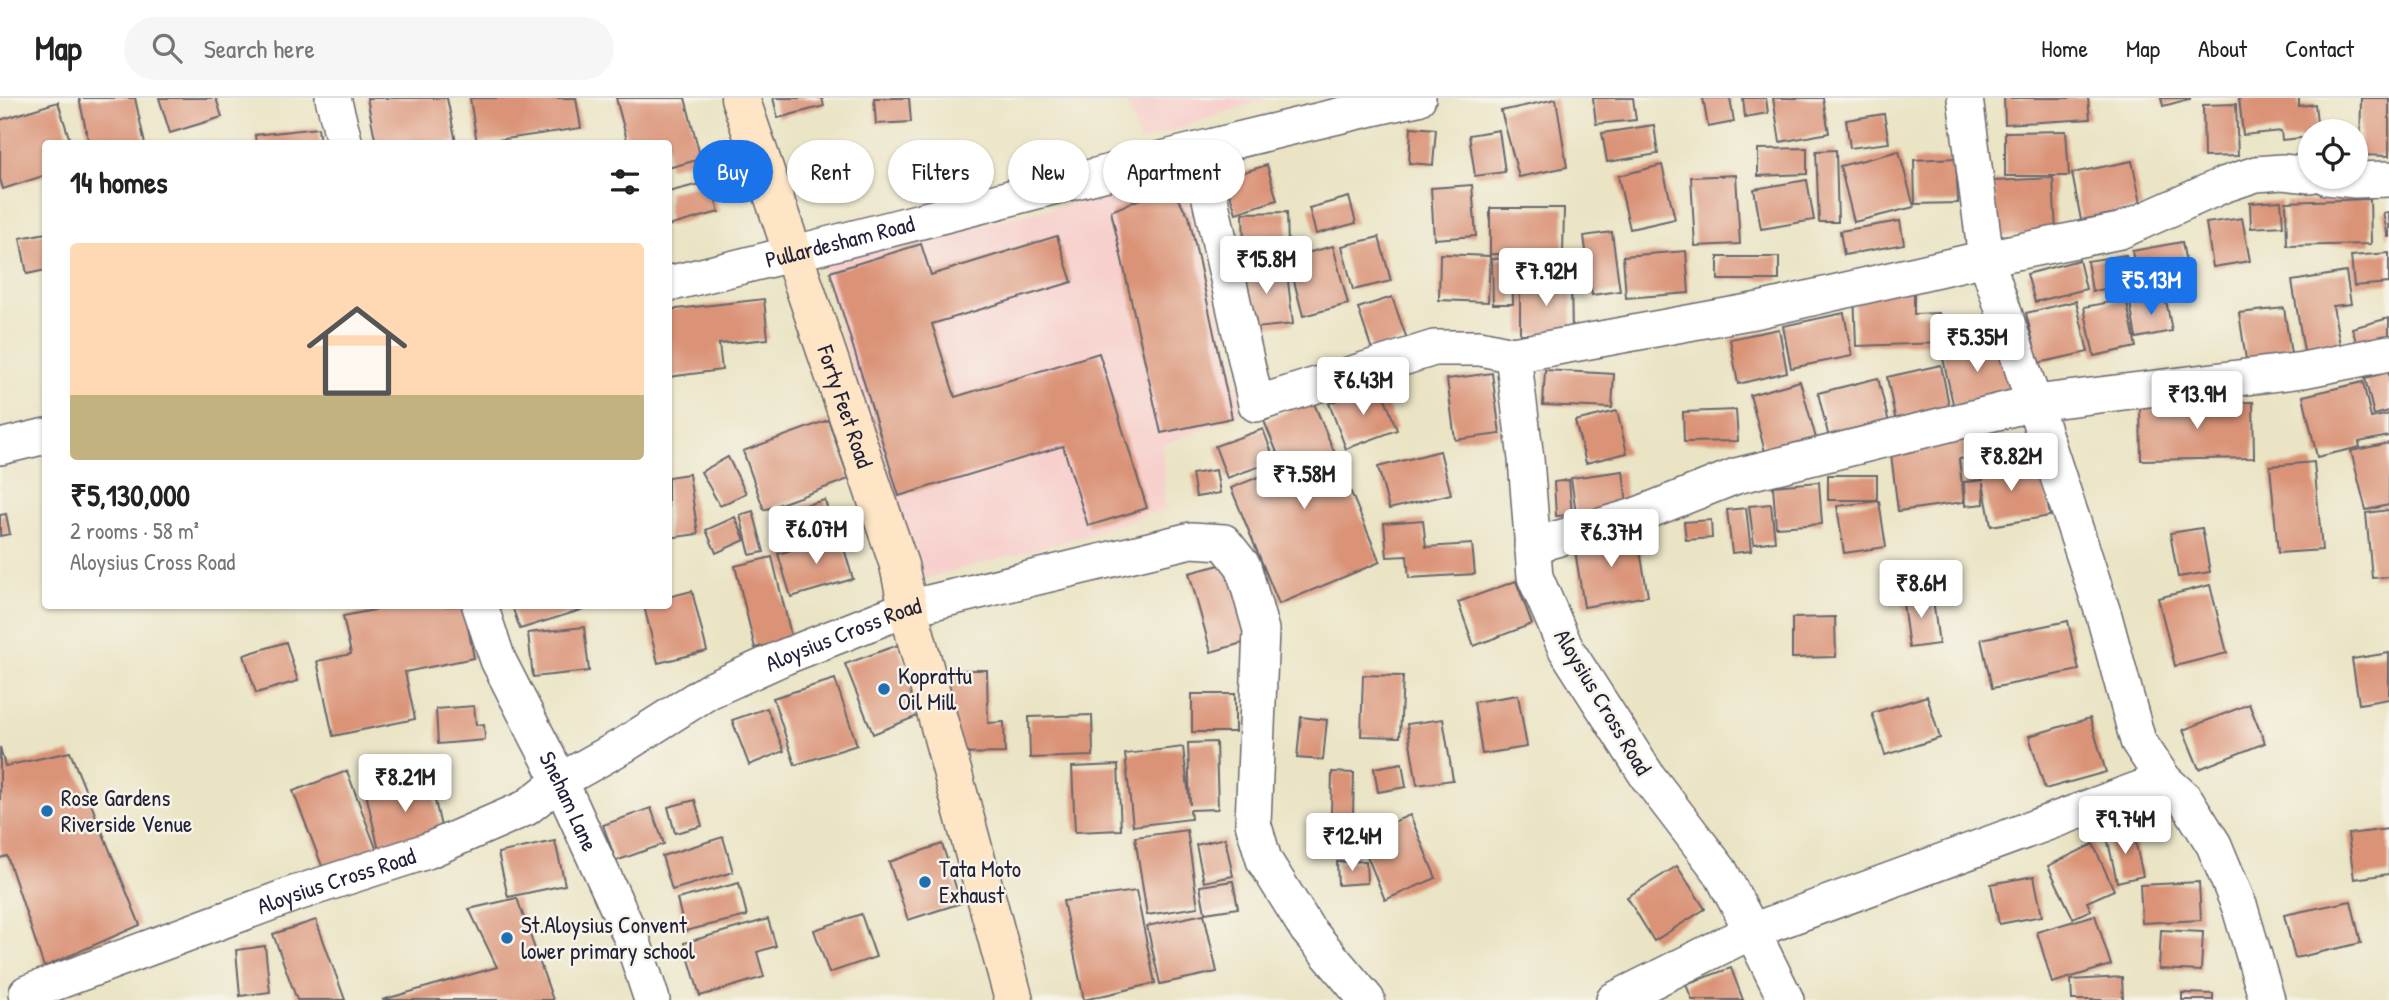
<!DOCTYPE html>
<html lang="en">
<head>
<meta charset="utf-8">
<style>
	:root { --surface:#fff; --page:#f6f6f6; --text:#222; --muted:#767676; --line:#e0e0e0; --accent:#1a73e8 }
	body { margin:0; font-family:"Patrick Hand",sans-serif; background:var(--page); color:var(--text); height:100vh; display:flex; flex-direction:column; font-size:26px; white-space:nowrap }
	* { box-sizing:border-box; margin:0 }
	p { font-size:23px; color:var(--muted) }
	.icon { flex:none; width:38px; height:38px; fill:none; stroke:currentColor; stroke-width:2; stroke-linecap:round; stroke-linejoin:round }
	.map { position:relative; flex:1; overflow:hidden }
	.side { position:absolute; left:42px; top:42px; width:630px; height:469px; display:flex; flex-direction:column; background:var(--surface); border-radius:7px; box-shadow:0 2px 5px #0004 }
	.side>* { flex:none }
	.hud { position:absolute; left:693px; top:42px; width:665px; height:63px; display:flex; gap:14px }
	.controls { position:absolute; left:2298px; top:21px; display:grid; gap:14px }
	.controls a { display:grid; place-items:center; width:70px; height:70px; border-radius:50%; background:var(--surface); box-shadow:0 2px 5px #0004; font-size:35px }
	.price { position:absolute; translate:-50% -60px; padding:0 16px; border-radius:7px; background:#fff; color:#222; font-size:23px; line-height:46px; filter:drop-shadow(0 2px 4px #0008) }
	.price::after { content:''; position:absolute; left:50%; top:42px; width:21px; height:16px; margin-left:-10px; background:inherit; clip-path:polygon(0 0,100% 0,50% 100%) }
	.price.selected { background:var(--accent); color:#fff }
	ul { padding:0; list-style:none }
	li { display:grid; align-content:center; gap:14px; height:371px; padding:0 28px }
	li span { display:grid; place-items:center; height:217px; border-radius:7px; color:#555 }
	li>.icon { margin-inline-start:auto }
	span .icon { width:126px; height:126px; fill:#fffc; stroke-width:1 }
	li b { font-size:30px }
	h2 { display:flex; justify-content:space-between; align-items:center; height:84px; padding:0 28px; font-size:30px }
	.pill { padding:0 24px; border-radius:32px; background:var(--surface); box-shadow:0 2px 5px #0004; font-size:24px; line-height:63px }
	.pill.selected { background:var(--accent); color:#fff }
	header { display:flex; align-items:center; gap:42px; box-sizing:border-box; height:98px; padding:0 35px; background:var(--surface); border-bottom:2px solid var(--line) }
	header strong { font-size:33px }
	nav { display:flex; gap:38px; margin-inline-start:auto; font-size:24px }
	.search { width:490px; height:63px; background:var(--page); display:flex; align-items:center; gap:18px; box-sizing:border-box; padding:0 24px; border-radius:38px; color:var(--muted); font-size:26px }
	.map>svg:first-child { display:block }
</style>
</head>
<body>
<header>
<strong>Map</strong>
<div class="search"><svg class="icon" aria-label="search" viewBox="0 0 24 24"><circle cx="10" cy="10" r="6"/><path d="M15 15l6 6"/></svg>Search here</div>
<nav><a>Home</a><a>Map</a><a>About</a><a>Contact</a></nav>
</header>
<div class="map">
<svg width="2389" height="902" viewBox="0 0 2389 902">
	<rect width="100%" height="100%" fill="#f7f3e8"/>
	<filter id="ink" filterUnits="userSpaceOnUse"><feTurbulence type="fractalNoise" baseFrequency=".0143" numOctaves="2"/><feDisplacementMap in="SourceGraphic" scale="14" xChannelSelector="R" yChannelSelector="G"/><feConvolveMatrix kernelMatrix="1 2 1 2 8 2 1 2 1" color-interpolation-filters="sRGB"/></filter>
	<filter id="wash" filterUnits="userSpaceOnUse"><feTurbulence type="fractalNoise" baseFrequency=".00686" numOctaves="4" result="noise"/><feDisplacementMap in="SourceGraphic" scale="28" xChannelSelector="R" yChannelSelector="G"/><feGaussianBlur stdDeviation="1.57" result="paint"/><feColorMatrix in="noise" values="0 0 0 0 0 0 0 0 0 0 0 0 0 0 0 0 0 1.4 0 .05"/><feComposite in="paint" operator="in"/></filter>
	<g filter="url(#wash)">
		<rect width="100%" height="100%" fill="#eae4c5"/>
		<g fill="#f7d0cd">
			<polygon points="1125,0 1268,0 1140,44"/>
			<polygon points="1184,80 1240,296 1240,317 1162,347 1165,411 1083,438 913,484 821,162"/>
		</g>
		<g id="blocks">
			<g fill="#da9377">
				<polygon points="79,0 135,0 145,46 89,46"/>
				<polygon points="159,0 216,0 222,19 170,35"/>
				<polygon points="367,0 447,0 456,44 376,46"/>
				<polygon points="470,0 576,0 581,30 477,45"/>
				<polygon points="616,0 685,0 701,61 668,70 668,46 628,46"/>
				<polygon points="773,0 822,0 824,8 778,20"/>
				<polygon points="874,0 909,0 911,24 876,26"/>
				<polygon points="1593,0 1633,0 1636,22 1596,26"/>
				<polygon points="1703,0 1730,0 1734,24 1708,29"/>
				<polygon points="1743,0 1766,0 1768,15 1745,19"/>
				<polygon points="1773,0 1823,0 1829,35 1780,44"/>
				<polygon points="2004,0 2088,0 2090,21 2005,26"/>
				<polygon points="2161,0 2190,0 2190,1 2163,8"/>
				<polygon points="2239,0 2299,0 2299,8 2315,6 2318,33 2310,33 2310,39 2282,42 2281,33 2243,37"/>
				<polygon points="2361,0 2389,0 2389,58 2360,57"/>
				<polygon points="1556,1 1567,69 1519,79 1501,13"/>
				<polygon points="58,4 71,46 46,46 46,77 3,91 0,81 0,22"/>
				<polygon points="2236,6 2238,58 2204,59 2203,7"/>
				<polygon points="1884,16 1889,45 1850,50 1846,22"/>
				<polygon points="1654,27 1658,56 1607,64 1602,35"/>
				<polygon points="1411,29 1436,31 1433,67 1409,65"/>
				<polygon points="318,30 320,46 256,46 255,37"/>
				<polygon points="1499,32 1505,74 1475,78 1469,37"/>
				<polygon points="2066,33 2069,78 2005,78 2005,34"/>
				<polygon points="1807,50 1807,76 1758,78 1758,51"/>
				<polygon points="1836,52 1838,124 1819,124 1816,53"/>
				<polygon points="1899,53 1914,109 1854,124 1840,68"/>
				<polygon points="1956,60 1958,105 1915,106 1914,62"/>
				<polygon points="2132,63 2142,110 2081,122 2072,75"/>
				<polygon points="1267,67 1277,102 1236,115 1225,80"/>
				<polygon points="1662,67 1675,121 1630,131 1618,78"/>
				<polygon points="1736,77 1740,146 1695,148 1691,79"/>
				<polygon points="2053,80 2056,135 1997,138 1994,83"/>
				<polygon points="1807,82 1814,122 1761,131 1754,91"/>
				<polygon points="711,83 719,114 668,128 668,94"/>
				<polygon points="1472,87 1476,138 1434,141 1431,90"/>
				<polygon points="1175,97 1189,118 1232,320 1161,335 1111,113 1140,101"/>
				<polygon points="1349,99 1356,125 1316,136 1309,110"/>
				<polygon points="2370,101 2371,146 2287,148 2286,104"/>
				<polygon points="2281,103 2283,128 2251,130 2250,105"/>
				<polygon points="1490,110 1564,110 1563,157 1490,156"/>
				<polygon points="1287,114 1288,148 1244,150 1243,115"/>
				<polygon points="2389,114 2389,139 2388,139 2383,115"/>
				<polygon points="2242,120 2250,163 2213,169 2206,125"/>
				<polygon points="1900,123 1904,146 1844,157 1840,133"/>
				<polygon points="1612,134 1620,193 1592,197 1584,138"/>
				<polygon points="46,135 46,172 27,176 20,140"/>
				<polygon points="1057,138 1072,184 932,226 955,299 1099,255 1147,410 1088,428 1063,348 899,398 830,174 921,146 931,177"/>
				<polygon points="1379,139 1391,183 1353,192 1342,148"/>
				<polygon points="2182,144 2188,176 2138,185 2132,153"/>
				<polygon points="1333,148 1348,206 1303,218 1288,160"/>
				<polygon points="1686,153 1689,195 1626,200 1623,158"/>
				<polygon points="2389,155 2389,185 2354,188 2351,158"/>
				<polygon points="1440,156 1490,158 1488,204 1439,202"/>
				<polygon points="2126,157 2131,187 2092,193 2087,163"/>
				<rect x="1718" y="159" width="61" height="23"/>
				<polygon points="1512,160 1513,206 1493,206 1492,161"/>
				<polygon points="2079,162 2086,191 2035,204 2027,176"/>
				<polygon points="1286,166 1293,226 1246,231 1239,171"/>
				<polygon points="2346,174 2351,206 2333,208 2342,259 2306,265 2292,183"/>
				<polygon points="1571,183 1572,236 1520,236 1520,184"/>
				<polygon points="1914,191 1914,216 1939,215 1940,245 1856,248 1854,193"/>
				<polygon points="2165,197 2172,233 2136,240 2130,204"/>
				<polygon points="1392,199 1407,241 1372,252 1358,210"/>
				<polygon points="764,201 768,241 719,246 722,272 668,279 668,212"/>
				<polygon points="2126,201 2136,249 2094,258 2084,209"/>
				<polygon points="2076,203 2088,254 2038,265 2026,215"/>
				<polygon points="2284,210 2291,256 2246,262 2239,215"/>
				<polygon points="1844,215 1852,258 1791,270 1783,228"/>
				<polygon points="2389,220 2389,238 2357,247 2352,230"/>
				<polygon points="1779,231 1787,274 1738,286 1730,241"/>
				<polygon points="2000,242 2012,298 1954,310 1942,256"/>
				<polygon points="1941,267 1950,312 1896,324 1887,279"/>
				<polygon points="1545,272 1614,276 1612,310 1543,307"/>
				<polygon points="2389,274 2389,313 2374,317 2365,280"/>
				<polygon points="1492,275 1500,336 1455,342 1447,281"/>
				<polygon points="1878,280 1891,333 1831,348 1818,295"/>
				<polygon points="1800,283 1819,351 1768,365 1750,297"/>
				<polygon points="2363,284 2371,320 2389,316 2389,338 2359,344 2360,349 2317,359 2303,298"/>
				<polygon points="1380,287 1397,332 1346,351 1329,305"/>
				<polygon points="1313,303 1380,464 1279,506 1231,390 1283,369 1264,323"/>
				<polygon points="2253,304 2254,360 2141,362 2140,306"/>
				<polygon points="1736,312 1738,343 1684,344 1683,314"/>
				<polygon points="1617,313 1627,355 1586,365 1575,323"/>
				<polygon points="828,322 849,381 764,412 743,353"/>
				<polygon points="1263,331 1275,363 1227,380 1215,348"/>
				<polygon points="1986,336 1989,358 1959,361 1964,404 1898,413 1890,348"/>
				<polygon points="2389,345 2389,407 2366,412 2351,353"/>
				<polygon points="1440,353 1451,396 1389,411 1378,369"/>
				<polygon points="728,359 746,395 720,408 701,374"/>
				<polygon points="2040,362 2050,418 1991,428 1983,385 1984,406 1965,408 1964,384 1983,382 1981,373"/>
				<polygon points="2314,364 2322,452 2278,455 2270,368"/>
				<polygon points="1216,372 1220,395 1196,399 1192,376"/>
				<polygon points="1623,373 1628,415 1577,422 1571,380"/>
				<polygon points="689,376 698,436 668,440 668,379"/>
				<rect x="1828" y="377" width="49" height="25"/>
				<polygon points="1569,382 1572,417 1556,418 1554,384"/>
				<polygon points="1819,384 1822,426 1776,429 1773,388"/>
				<polygon points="825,402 830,421 782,433 777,414"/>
				<polygon points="1879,403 1886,449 1844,455 1837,408"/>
				<polygon points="1771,406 1775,443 1754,446 1749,408"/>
				<polygon points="1746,410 1751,453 1732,455 1727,412"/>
				<polygon points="2389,412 2389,479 2372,480 2366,415"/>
				<polygon points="753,413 764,454 750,457 740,417"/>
				<polygon points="6,416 10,436 0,438 0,417"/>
				<polygon points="735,419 745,442 716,455 706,432"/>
				<polygon points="1423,422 1426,449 1472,446 1475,476 1409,480 1407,458 1387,459 1384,425"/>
				<polygon points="1711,422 1712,440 1686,442 1684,424"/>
				<polygon points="2202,430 2210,474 2178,479 2170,435"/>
				<polygon points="1636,431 1648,498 1584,509 1574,446"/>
				<polygon points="840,437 853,481 791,499 778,456"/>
				<polygon points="772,459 792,541 755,550 735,468"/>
				<polygon points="1235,463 1256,541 1211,554 1189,475"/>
				<polygon points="1516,483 1532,526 1474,548 1458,504"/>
				<polygon points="2210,487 2227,555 2175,568 2158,500"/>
				<polygon points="692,493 707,553 658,565 644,508 668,508 668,499"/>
				<polygon points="1932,494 1939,546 1909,550 1902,498"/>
				<polygon points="395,508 464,508 474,560 405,574 415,621 333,638 317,563 351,556 343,518"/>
				<polygon points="512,508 583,508 584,511 520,531"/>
				<polygon points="1835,519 1836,559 1792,560 1792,520"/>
				<polygon points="2068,523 2079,572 1992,590 1981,541"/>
				<polygon points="584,529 589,573 533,579 528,535"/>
				<polygon points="286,544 298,583 256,595 244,557"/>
				<polygon points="898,547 920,617 873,636 845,566"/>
				<polygon points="2389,555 2389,601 2359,606 2352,561"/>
				<polygon points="949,572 987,572 988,625 1004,624 1005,655 952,656"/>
				<polygon points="1363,577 1403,578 1400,639 1361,638"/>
				<polygon points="835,581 857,647 795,667 773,600"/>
				<rect x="1192" y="596" width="43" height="38"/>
				<polygon points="1518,597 1527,649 1482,656 1474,604"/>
				<polygon points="1927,598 1940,640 1885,657 1872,615"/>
				<polygon points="2249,606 2265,645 2199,671 2183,632"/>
				<polygon points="474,608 476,627 484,626 485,642 438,646 436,611"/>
				<polygon points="767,610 784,653 749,667 732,622"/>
				<polygon points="1092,617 1093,658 1030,660 1029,619"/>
				<polygon points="1301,619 1327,622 1323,662 1297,660"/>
				<polygon points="2090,620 2106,674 2045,691 2029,638"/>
				<polygon points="1443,621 1453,682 1417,687 1407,626"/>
				<polygon points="1216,644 1218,711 1190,712 1191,721 1133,728 1125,656 1183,649 1190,707 1188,645"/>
				<polygon points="0,649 5,668 70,654 140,827 44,869 7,758 0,760"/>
				<polygon points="1402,665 1406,689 1378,694 1374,670"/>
				<polygon points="1118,667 1121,732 1075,734 1072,669"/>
				<polygon points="347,673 377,753 324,773 293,693"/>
				<polygon points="1332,674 1354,675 1353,716 1331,715"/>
				<polygon points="429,676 444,742 380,757 365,691"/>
				<polygon points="695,702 702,728 675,735 668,709"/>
				<polygon points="651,710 664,746 616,763 603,727"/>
				<polygon points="1410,717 1436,780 1385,802 1359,738"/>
				<polygon points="2389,731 2389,776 2354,781 2348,736"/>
				<polygon points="1187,732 1198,809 1147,817 1135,739"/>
				<polygon points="2133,733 2143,778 2117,784 2107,739"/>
				<polygon points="723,739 733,774 672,792 662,758"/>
				<polygon points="1225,740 1233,778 1204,784 1196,747"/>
				<polygon points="555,743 565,787 508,799 498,755"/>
				<polygon points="942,746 961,805 908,822 889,764"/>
				<polygon points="2093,746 2114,792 2087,804 2091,812 2073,820 2048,768"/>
				<polygon points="1366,763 1367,785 1338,787 1337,764"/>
				<polygon points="1677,768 1705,811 1654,843 1627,799"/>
				<polygon points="2034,778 2042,818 1999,826 1991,786"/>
				<polygon points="1233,783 1238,810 1205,815 1200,788"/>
				<polygon points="2199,784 2201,822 2142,825 2140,787"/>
				<polygon points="739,785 747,818 685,833 677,801"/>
				<polygon points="1136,793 1155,885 1084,902 1063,803"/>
				<polygon points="517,800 553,902 382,902 497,869 469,811"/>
				<polygon points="2351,803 2361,845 2295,860 2284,817"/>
				<polygon points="861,816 876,859 829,875 814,832"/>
				<polygon points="1204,816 1217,874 1160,886 1147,828"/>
				<polygon points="2095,817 2111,867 2052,885 2037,834"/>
				<polygon points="768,821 776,848 757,854 764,879 700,898 684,845"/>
				<polygon points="316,822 345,902 297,902 273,836"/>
				<polygon points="2161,832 2203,834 2201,873 2159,871"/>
				<polygon points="265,848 270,894 240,898 236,852"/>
				<polygon points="1731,870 1743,902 1692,902 1686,886"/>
				<polygon points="2122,879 2123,902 2072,902 2071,882"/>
				<polygon points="2182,895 2213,896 2213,902 2182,902"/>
			</g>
		</g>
	</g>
	<g filter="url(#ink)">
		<use href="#blocks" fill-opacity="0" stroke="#68666b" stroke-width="2"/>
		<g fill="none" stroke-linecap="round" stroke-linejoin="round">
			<g stroke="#68666b" stroke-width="38">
				<g id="minor">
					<polyline points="333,0 345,46"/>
					<polyline points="1965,0 1986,160 2104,518 2138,643 2164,682 2186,702 2214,747 2240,810 2267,902"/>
					<polyline points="1199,52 1256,306 1434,250 1480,250 1513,257"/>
					<polyline points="2327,79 2355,82 2389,81"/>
					<path id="s1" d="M668,186C919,127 1167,55 1418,0"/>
					<polyline points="0,349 46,338"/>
					<polyline points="1532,448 1635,418 1736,378 2034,305 2303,272 2389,255"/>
					<path id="s2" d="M480,508L498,562L560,683L632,841L652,902"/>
					<path id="s3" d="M27,895L294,796L427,753L526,710L560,683L624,647L709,593L784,559L908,510L1191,442L1224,444L1243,468L1261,532L1253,725L1264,762L1307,831L1367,902"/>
					<polyline points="1614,902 1752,833 1720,773 1648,679 1566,551 1535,479 1526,361 1513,257 1759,212 1986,160 2120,133 2223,87 2256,76 2282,74 2310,77"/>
					<polyline points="1786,902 1752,833 2164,682"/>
				</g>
			</g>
			<g stroke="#68666b" stroke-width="41">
				<g id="secondary">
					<path id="s4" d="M740,0L899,467L908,510L1014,902"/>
				</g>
			</g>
			<use href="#minor" stroke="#fff" stroke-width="35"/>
			<use href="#secondary" stroke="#fde5c5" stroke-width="38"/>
		</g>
	</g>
	<g fill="#1f6fb2" stroke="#f7f3e8" stroke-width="2.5">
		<circle cx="884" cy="591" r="7"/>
		<circle cx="47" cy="713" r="7"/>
		<circle cx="925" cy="784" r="7"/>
		<circle cx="507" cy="840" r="7"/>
	</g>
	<g text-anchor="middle" stroke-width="5" stroke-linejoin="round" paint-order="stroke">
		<g font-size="23" fill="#22223b" stroke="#f7f3e8">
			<text dy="8" stroke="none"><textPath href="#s1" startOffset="177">Pullardesham Road</textPath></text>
			<text dy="8" stroke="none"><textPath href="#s4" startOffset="326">Forty Feet Road</textPath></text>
			<text dy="8" stroke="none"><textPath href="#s3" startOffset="896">Aloysius Cross Road</textPath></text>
			<text transform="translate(1603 604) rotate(59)" y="8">Aloysius Cross Road</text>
			<text dy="8" stroke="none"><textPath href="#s2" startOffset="215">Sneham Lane</textPath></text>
			<text dy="8" stroke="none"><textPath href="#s3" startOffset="329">Aloysius Cross Road</textPath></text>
		</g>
		<g font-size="23" fill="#22223b" stroke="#f7f3e8" text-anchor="start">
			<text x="898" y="586">Koprattu<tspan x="898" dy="26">Oil Mill</tspan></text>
			<text x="61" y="708">Rose Gardens<tspan x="61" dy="26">Riverside Venue</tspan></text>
			<text x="939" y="779">Tata Moto<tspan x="939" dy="26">Exhaust</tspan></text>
			<text x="521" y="835">St.Aloysius Convent<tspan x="521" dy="26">lower primary school</tspan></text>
		</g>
	</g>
</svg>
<div class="controls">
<a><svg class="icon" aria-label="locate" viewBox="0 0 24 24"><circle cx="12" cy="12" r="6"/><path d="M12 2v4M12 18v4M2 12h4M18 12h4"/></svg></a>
</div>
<b class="price" style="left:1266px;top:198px">₹15.8M</b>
<b class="price" style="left:1546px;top:210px">₹7.92M</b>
<b class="price selected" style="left:2151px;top:219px">₹5.13M</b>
<b class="price" style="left:1977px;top:276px">₹5.35M</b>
<b class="price" style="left:1363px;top:319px">₹6.43M</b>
<b class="price" style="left:2197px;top:333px">₹13.9M</b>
<b class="price" style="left:2011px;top:395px">₹8.82M</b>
<b class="price" style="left:1304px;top:413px">₹7.58M</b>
<b class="price" style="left:816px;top:468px">₹6.07M</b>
<b class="price" style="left:1611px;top:471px">₹6.37M</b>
<b class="price" style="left:1921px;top:522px">₹8.6M</b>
<b class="price" style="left:405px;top:716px">₹8.21M</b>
<b class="price" style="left:2125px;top:758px">₹9.74M</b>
<b class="price" style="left:1352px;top:775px">₹12.4M</b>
<div class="hud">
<a class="pill selected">Buy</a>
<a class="pill">Rent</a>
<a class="pill">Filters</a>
<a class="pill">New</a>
<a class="pill">Apartment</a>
</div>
<section class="side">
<h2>14 homes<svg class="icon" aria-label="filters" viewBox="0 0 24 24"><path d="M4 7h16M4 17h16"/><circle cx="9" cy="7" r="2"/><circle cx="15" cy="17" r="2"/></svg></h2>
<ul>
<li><span style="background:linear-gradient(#ffd9b3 70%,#c2b280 0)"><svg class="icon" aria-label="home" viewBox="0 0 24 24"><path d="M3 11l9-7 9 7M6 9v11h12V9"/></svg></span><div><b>₹5,130,000</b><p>2 rooms · 58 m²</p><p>Aloysius Cross Road</p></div></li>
</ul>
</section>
</div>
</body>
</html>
